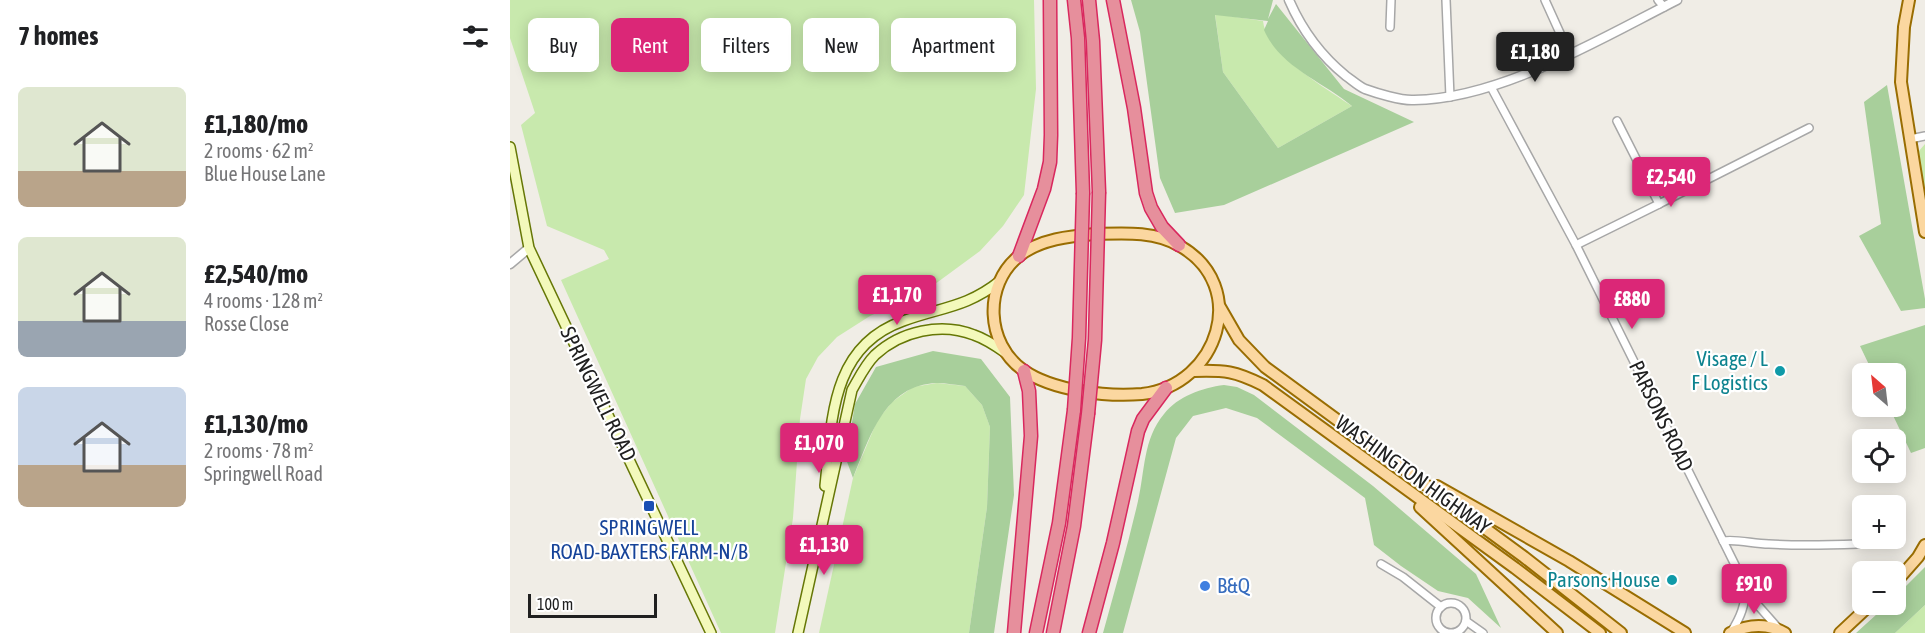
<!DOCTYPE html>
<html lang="en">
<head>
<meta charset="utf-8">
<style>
	:root { --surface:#fff; --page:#f2f2f2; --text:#202124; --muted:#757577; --accent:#db2777 }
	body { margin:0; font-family:"Asap Condensed",sans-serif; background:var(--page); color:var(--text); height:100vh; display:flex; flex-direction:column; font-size:22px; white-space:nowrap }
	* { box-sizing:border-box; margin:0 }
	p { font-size:20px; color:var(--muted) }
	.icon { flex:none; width:33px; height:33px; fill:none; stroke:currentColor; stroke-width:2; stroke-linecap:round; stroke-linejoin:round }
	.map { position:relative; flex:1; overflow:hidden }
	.details { display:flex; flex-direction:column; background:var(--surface); width:510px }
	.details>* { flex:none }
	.guide { position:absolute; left:18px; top:18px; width:570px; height:54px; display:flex; gap:12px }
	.needle { width:39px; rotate:332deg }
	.tools { position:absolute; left:1342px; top:363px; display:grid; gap:12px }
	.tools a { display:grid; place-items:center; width:54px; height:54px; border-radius:9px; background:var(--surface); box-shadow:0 3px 15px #0003; font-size:30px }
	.scale { position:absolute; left:18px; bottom:15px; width:129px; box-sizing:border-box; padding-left:6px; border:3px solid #202020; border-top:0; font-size:16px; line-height:21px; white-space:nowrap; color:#202020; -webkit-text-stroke:4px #fff; paint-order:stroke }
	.price { position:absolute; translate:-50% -51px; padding:0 14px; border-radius:6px; background:var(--accent); color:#fff; font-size:20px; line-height:39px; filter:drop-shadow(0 2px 3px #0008) }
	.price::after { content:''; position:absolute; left:50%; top:36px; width:18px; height:14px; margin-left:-9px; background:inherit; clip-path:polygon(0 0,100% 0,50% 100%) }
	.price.selected { background:#222; color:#fff }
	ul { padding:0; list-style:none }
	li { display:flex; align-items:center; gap:18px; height:150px; padding:0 18px }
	li span { display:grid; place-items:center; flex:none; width:168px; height:120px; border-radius:9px; color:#555 }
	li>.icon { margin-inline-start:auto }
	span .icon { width:72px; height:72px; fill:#fffc; stroke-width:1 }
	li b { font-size:26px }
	h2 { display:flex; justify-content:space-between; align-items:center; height:72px; padding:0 18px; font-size:26px }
	.pill { padding:0 21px; border-radius:9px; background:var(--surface); box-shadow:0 3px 15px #0003; font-size:21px; line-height:54px }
	.pill.selected { background:var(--accent); color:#fff }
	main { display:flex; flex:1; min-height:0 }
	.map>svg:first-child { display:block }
</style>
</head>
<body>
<main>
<section class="details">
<h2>7 homes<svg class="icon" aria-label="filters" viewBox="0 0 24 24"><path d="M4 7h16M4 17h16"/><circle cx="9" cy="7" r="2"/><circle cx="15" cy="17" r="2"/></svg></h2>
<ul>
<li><span style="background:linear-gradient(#dfe7d0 70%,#b9a48a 0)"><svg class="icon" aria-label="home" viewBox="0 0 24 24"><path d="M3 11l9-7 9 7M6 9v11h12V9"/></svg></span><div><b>£1,180/mo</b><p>2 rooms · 62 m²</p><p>Blue House Lane</p></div></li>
<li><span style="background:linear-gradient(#dfe7d0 70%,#9aa5b1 0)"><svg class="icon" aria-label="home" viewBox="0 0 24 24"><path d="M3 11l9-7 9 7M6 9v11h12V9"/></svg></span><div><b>£2,540/mo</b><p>4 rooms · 128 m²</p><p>Rosse Close</p></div></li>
<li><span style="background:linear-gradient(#c9d6e8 65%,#b9a48a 0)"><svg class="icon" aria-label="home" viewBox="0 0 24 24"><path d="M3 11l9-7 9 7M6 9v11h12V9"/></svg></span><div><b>£1,130/mo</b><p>2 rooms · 78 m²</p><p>Springwell Road</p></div></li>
</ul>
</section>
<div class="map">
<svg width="1415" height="633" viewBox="0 0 1415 633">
	<rect width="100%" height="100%" fill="#f0ede6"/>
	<g fill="#c8e9ad">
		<polygon points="0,0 524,0 526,89 514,195 493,226 470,251 421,287 360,316 327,337 308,357 296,379 290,419 283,518 265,633 211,633 51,280 99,259 94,250 37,226 11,125 25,113 0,38"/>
		<path d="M705,14L753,21C756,54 816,88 842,106L768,148L713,72Z"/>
		<polygon points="1415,144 1415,197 1408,152"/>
		<polygon points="427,383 455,386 472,405 480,427 477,507 459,633 309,633 343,478 367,421 382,402 403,387"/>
		<polygon points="1415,605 1415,633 1385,633"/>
	</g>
	<g fill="#a8cf9b" fill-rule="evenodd">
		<path d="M621,0H763L758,19L766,4L834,89L904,122L714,205L665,213L650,178L630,32ZM705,15L758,21L754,30C770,67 812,81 842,106L768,148L713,72Z"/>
		<polygon points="1377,85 1415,299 1415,308 1391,311 1349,236 1371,224 1354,102"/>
		<polygon points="1415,325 1415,448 1401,453 1379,407 1386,406 1386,374 1363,373 1350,346"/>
		<path d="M423,351L471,359L500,397L504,495L484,633H459L477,507L480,427L472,405L455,386C446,385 436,383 427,383C374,385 360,437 343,478L336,459L345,404L366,367Z"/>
		<path d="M714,385L727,387L744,395L863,486L966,574L991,628L958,598L928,591L891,566L864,545L855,498L747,418L716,408L683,416L666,438L613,633H593C605,589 618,545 628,501C635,471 633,439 654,414C668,396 692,388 714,385Z"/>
		<polygon points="1415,567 1415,605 1385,633 1346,633 1377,605 1386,604 1386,596"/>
	</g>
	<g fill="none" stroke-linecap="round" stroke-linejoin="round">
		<g stroke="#a7a7a7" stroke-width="10">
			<g id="minor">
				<polyline points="936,0 940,97"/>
				<polyline points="1035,0 1059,53"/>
				<polyline points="1148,0 1154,7"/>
				<polyline points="880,27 881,0"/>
				<polyline points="981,87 1066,245 1236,587 1245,602 1267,627"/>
				<polyline points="1400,139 1415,136"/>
				<polyline points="1149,204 1299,128"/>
				<polyline points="1066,245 1149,204 1107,121"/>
				<path d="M1213,541C1229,539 1243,544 1259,544C1290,546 1319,545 1349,544"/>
				<polyline points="871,564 893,577 931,607"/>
				<circle cx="941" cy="618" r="15"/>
				<polyline points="956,621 973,633"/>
				<path d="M1221,632C1231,617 1235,605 1236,587"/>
			</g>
		</g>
		<g stroke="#a7a7a7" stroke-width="11">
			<g id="tertiary">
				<path d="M779,0C792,30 810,55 836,76C842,80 848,86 855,89C866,93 892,101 904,100C990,99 1090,39 1167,0"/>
				<polyline points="0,264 19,248"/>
			</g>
		</g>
		<g stroke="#667706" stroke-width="12">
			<g id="secondary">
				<polyline points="0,147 19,248 201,633"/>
				<path d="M315,486C322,421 320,347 393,321C431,307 456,308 490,281"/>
				<path d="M288,633L342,390C349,378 355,365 365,355C391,331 431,322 464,335C476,339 486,346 496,353"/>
			</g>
		</g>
		<g stroke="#996d02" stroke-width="14">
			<g id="primary">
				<polyline points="1399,0 1394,27 1391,82 1415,232"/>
				<path d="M586,234C614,233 646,231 670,246C740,286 709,385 632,394C597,397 543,391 513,370C476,344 473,285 509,256C530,239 560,236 586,234Z"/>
				<polyline points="710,307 729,340 755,367 1014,557 1111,633"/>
				<path d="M684,371C715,370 725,371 753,385L1005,568L1090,633"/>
				<polyline points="927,486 1059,561 1175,633"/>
				<polyline points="910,507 1047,633"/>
				<polyline points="1386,582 1408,557 1415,545"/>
				<path d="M1220,633C1239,624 1257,623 1275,633"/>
				<polyline points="1330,633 1361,604"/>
			</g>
		</g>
		<g stroke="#d9285e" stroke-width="15">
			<g id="motorway">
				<polyline points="564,0 568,38 573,193"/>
				<polyline points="579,0 583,41 589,192"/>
				<polyline points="603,0 624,108 636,193 641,208 652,227 669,245"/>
				<polyline points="509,256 534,189 540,162 541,135 540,0"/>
				<polyline points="504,633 521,436 519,391 514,371"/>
				<polyline points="526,633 549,523 564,410"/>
				<polyline points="543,633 564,526 578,414"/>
				<polyline points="579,633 603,543 628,431 633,419 656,388"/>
			</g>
		</g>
		<use href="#minor" stroke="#fff" stroke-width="7"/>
		<use href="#tertiary" stroke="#fff" stroke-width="8"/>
		<use href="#secondary" stroke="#f3f9bb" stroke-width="9"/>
		<use href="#primary" stroke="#fbd7a0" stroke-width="10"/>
		<use href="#motorway" stroke="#e68f9c" stroke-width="12"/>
		<g stroke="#d9285e" stroke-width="15" stroke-linecap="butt">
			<g id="motorway-bridge">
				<polyline points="564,410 569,338 573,193"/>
				<polyline points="578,414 585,340 589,192"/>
			</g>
		</g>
		<use href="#motorway-bridge" stroke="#e68f9c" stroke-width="12"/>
	</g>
	<g fill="#0f9aa8" stroke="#fff" stroke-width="2">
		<circle cx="1270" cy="371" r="6"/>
		<circle cx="1162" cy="580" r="6"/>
	</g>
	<rect fill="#1a4fb4" stroke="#fff" stroke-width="2" x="133" y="500" width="12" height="12" rx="3"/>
	<circle fill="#3f7fe0" stroke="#fff" stroke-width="2" cx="695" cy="586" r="6"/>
	<g text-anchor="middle" stroke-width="4.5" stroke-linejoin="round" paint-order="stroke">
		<g font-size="21" fill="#0d838f" stroke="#fff" text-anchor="end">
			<text x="1258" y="366">Visage / L<tspan x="1258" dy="24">F Logistics</tspan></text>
			<text x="1150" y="587">Parsons House</text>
		</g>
		<g font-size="21" fill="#202020" stroke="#fff">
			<text transform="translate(88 394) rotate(64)" y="7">SPRINGWELL ROAD</text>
			<text transform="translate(1151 416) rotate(64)" y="7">PARSONS ROAD</text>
			<text transform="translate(903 475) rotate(36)" y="7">WASHINGTON HIGHWAY</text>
		</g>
		<g font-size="21" fill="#164399" stroke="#fff">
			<text x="139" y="535">SPRINGWELL<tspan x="139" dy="24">ROAD-BAXTERS FARM-N/B</tspan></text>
		</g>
		<g font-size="21" fill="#366cbe" stroke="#fff" text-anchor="start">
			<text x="707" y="593">B&amp;Q</text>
		</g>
	</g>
</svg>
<div class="tools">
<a><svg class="needle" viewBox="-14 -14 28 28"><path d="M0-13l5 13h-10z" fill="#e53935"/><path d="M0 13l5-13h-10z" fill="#757577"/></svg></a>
<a><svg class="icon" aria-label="locate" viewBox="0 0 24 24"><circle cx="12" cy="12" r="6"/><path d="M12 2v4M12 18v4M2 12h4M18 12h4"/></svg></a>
<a>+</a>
<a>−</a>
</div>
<div class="scale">100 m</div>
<b class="price selected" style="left:1025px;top:83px">£1,180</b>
<b class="price" style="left:1161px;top:208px">£2,540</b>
<b class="price" style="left:387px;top:326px">£1,170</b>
<b class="price" style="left:1122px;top:330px">£880</b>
<b class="price" style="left:309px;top:474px">£1,070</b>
<b class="price" style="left:314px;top:576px">£1,130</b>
<b class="price" style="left:1244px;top:615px">£910</b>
<div class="guide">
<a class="pill">Buy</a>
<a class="pill selected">Rent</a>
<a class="pill">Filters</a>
<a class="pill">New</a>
<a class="pill">Apartment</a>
</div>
</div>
</main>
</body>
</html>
